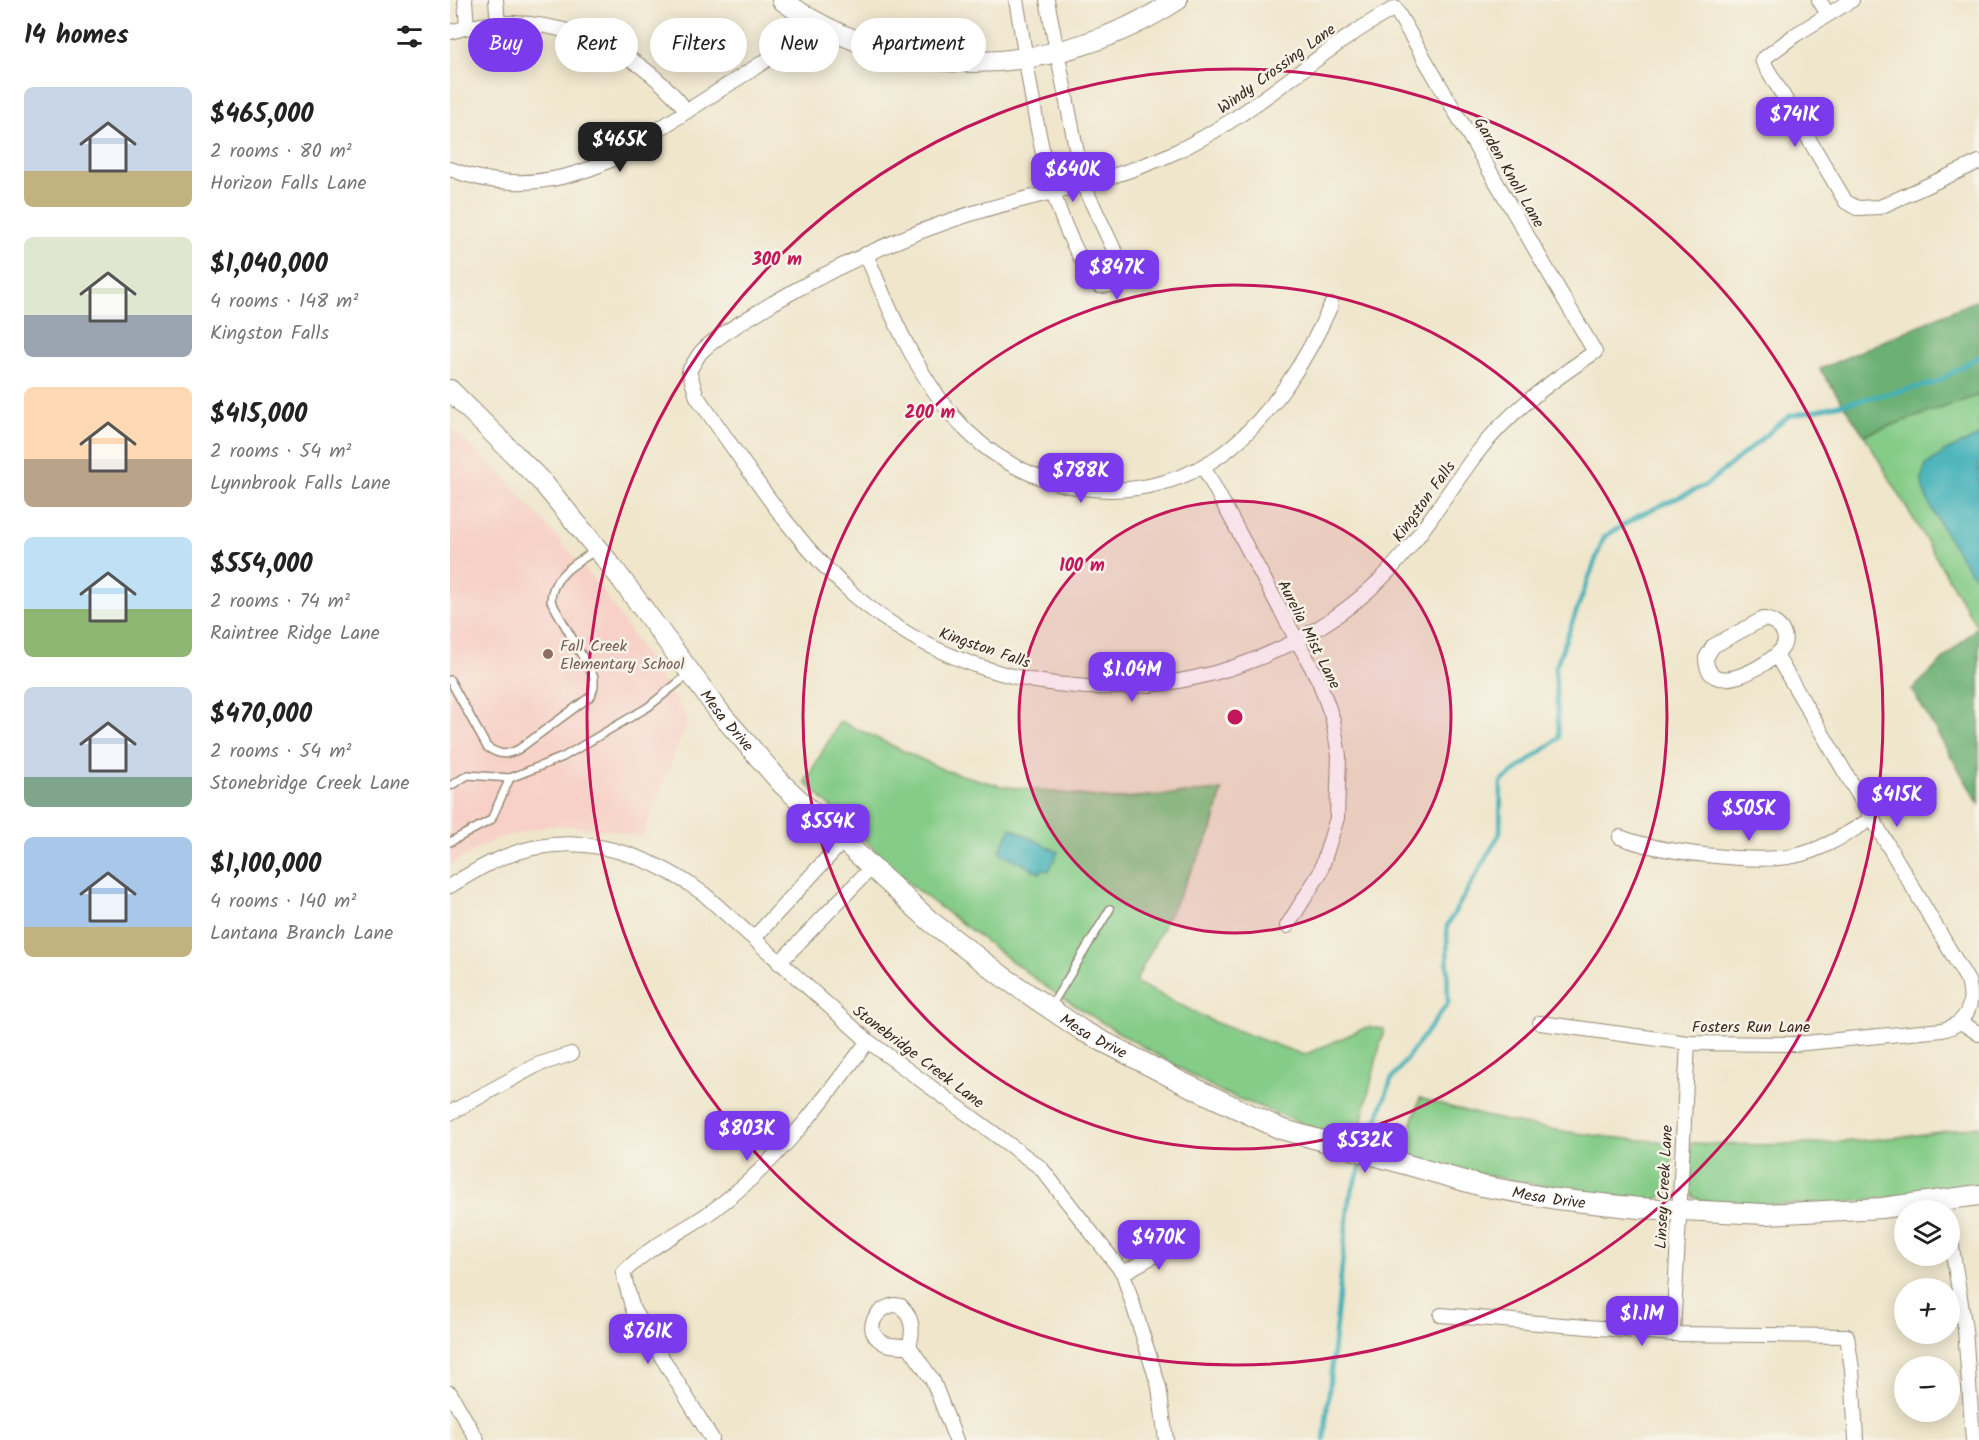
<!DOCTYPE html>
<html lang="en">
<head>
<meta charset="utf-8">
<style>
	:root { --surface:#fff; --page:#f6f6f6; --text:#222; --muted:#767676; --accent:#7c3aed }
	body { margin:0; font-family:Kalam,sans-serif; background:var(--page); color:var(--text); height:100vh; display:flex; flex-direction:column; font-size:22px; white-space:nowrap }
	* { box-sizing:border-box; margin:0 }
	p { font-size:20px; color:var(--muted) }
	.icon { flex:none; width:33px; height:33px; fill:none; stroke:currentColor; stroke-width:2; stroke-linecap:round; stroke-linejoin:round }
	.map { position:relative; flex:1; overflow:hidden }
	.drawer { display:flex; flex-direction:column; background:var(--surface); width:450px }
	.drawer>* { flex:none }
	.guide { position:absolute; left:18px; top:18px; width:570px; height:54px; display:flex; gap:12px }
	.fabs { position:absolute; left:1444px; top:1200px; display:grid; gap:12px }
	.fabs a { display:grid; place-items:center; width:66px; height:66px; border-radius:50%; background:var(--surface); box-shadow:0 3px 15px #0003; font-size:30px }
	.price { position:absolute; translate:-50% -51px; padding:0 14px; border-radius:12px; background:var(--accent); color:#fff; font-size:20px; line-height:39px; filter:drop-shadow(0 2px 3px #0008) }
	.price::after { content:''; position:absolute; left:50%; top:36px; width:18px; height:14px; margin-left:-9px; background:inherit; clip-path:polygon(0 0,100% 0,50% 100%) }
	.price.current { background:#222; color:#fff }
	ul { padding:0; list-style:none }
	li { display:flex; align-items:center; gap:18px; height:150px; padding:0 24px }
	li span { display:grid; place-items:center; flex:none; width:168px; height:120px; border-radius:9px; color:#555 }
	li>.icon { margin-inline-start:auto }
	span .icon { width:72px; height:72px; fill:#fffc; stroke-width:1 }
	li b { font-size:26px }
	h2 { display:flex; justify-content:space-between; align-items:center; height:72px; padding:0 24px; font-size:26px }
	.chip { padding:0 21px; border-radius:27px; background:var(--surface); box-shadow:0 3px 15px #0003; font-size:21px; line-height:54px }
	.chip.current { background:var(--accent); color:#fff }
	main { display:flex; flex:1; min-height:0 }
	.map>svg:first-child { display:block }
</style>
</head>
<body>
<main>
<section class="drawer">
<h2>14 homes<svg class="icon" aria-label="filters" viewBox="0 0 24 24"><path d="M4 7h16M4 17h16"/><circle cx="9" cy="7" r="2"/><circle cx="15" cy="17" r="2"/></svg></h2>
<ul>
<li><span style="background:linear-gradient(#c9d6e8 70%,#c2b280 0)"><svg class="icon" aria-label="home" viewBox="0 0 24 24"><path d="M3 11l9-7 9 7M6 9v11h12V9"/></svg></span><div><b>$465,000</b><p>2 rooms · 80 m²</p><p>Horizon Falls Lane</p></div></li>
<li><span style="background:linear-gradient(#dfe7d0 65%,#9aa5b1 0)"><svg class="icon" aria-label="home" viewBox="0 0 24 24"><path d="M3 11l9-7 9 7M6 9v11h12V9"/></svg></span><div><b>$1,040,000</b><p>4 rooms · 148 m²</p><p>Kingston Falls</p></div></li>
<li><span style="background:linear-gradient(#ffd9b3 60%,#b9a48a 0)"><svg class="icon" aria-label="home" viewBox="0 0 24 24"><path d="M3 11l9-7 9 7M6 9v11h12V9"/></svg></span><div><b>$415,000</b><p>2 rooms · 54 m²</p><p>Lynnbrook Falls Lane</p></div></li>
<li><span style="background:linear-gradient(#bfe0f5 60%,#8fb573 0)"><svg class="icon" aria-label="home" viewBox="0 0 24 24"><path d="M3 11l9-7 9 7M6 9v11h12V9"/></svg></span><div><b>$554,000</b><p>2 rooms · 74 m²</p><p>Raintree Ridge Lane</p></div></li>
<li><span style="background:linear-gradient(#c9d6e8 75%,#7fa58c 0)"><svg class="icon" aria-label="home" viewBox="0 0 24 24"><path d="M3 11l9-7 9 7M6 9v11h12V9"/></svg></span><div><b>$470,000</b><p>2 rooms · 54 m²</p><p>Stonebridge Creek Lane</p></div></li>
<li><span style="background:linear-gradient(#a9c7e8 75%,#c2b280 0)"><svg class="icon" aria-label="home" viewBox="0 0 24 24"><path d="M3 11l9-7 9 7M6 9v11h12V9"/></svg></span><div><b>$1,100,000</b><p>4 rooms · 140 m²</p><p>Lantana Branch Lane</p></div></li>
</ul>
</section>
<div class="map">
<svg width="1529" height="1440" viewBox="0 0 1529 1440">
	<rect width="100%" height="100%" fill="#f7f3e8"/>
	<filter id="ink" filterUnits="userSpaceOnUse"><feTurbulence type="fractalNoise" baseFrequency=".0167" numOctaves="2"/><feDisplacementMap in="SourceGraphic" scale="12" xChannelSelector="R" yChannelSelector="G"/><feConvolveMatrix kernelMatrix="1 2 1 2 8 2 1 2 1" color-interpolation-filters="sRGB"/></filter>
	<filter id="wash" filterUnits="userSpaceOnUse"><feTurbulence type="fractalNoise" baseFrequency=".008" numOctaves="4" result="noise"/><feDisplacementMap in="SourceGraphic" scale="24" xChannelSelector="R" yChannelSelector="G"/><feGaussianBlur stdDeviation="1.35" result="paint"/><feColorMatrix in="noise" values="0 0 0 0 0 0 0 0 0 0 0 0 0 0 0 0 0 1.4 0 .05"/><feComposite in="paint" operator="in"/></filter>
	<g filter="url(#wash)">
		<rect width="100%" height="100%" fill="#efe6cc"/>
		<polygon fill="#f7d1c7" points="0,428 49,471 152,589 238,720 192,837 157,829 104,825 45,839 0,865"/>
		<g fill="#85cc88" stroke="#607b53" stroke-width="1.5">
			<polygon points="1529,395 1529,625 1527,627 1414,435"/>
			<polygon points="390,721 494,770 551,786 663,799 772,790 762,830 685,982 764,1022 854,1055 917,1027 934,1029 909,1132 886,1136 771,1092 661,1028 599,989 463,887 355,782"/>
			<path d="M970,1098C1051,1124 1138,1138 1223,1142L1221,1190L1205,1201C1119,1192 1035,1179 952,1154Z"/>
			<path d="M1529,1126V1185C1454,1197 1378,1207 1301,1204C1282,1203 1261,1205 1243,1197L1239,1188L1241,1143C1338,1148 1433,1142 1529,1126Z"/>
		</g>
		<g fill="#6cb074" stroke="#546d49" stroke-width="1.5">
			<polygon points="1529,299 1529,395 1414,435 1370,369"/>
			<polygon points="1529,625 1529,804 1462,690"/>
		</g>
		<g fill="#40b0b8" stroke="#3e6d6b" stroke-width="1.5">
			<path d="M1529,436V580C1516,571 1473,499 1472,483C1471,478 1474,470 1476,465L1496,451Z"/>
			<polygon points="561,828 608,852 599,871 593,869 590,873 549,852"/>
		</g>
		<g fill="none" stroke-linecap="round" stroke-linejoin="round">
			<g stroke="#40b0b8" stroke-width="4.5">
				<polyline points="917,1148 941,1080 998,1003 997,926 1050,833 1051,782 1109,738 1105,669 1154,537 1192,514 1256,485 1339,416 1486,383 1529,356"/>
				<polyline points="874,1440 899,1199 914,1158"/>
			</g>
		</g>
	</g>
	<g filter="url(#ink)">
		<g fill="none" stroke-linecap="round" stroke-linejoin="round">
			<g stroke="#958875" stroke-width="10">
				<g id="lane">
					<path d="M0,680L37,747C49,755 56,756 69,749L141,696L144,687V677L101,601C101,576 126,563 145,551"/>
					<polyline points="0,786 18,775 60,778 113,757 198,707 240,673"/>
					<polyline points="0,842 41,820 60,778"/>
					<polyline points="601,1006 660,909"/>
				</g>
			</g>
			<g stroke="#958875" stroke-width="16">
				<g id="street">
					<polyline points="15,0 17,27"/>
					<polyline points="46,0 48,24"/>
					<path d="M566,0C583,91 591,212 649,286L664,285L675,273L633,184L597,0"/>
					<polyline points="1369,0 1378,14"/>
					<polyline points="1402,0 1345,35 1312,60 1396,202 1407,208 1430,207 1529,162"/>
					<path d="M945,8L1145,352C1100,382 1057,413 1024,457C989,504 962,553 917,592C773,717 548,720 404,595C341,540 296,464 247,397L239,371C243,365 247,357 251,352C266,336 304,315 323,303C388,265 457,233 530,211C594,192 661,182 721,154C805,116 866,51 945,8Z"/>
					<path d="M0,32C88,6 181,40 237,111"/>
					<path d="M0,169C55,191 109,184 161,160L315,61"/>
					<path d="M416,254C439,309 464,370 504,417C572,498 695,516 780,448C824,412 858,357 881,305"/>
					<polyline points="753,466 869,681 883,720 889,756 887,818 870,873 837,926"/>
					<path d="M1313,619C1329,620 1343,638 1329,652C1315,667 1257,700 1256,658L1263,646Z"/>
					<path d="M1170,837C1207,852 1305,864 1344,856C1373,850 1398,833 1423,818"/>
					<path d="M0,886C13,878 26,870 40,863C116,826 190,848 254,894L418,1041L591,1168L673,1273L709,1387L716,1440"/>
					<polyline points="304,938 392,842"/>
					<polyline points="329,963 421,868"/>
					<polyline points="1511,1022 1529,1034"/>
					<path d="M1090,1023L1238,1043L1345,1044L1492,1030C1517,1024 1525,1005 1518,981L1326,655"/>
					<polyline points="0,1113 87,1065 121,1054"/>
					<polyline points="1500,1234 1515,1329 1523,1440"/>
					<polyline points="673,1273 729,1242"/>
					<path d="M444,1305L451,1306C463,1318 464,1331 459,1346C452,1346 443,1346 436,1344C411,1333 424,1309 444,1305Z"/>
					<polyline points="991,1315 1223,1334 1397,1336 1402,1369 1406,1440"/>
					<polyline points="1223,1334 1238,1043"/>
					<polyline points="459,1346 483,1381 506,1440"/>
					<polyline points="0,1393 27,1440"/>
					<path d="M262,1439L183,1310L173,1273C202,1243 238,1230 270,1205C330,1159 373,1101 418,1041"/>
				</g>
			</g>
			<g stroke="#958875" stroke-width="22">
				<g id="secondary">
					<path d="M332,0C450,87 607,78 727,0"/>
					<path id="s1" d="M0,390L93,483L163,568L271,714L333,785L480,921L552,976L633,1031L731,1082L831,1129L1032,1186L1106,1199L1189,1208L1315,1214L1432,1208L1529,1195"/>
				</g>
			</g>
			<use href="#lane" stroke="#fff" stroke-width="7"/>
			<use href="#street" stroke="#fff" stroke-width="14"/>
			<use href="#secondary" stroke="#fff" stroke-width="20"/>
		</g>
	</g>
	<circle cx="785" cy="717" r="216" fill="#c2185b" fill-opacity=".12"/>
	<g fill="none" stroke="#c2185b" stroke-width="3">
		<circle cx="785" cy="717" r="216"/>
		<circle cx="785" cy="717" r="432"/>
		<circle cx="785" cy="717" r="648"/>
	</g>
	<circle fill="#8d6e63" stroke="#f7f3e8" stroke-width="2" cx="98" cy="654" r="6"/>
	<g text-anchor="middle" stroke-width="5" stroke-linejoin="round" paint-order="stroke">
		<g font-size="16" fill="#3b2a1e" stroke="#f7f3e8">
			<text transform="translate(826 68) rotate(-36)" y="6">Windy Crossing Lane</text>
			<text transform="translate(1060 172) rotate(60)" y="6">Garden Knoll Lane</text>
			<text transform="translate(973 501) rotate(-54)" y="6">Kingston Falls</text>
			<text transform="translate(860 634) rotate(63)" y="6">Aurelia Mist Lane</text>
			<text transform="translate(535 647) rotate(19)" y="6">Kingston Falls</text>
			<text dy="6" stroke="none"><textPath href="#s1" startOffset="432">Mesa Drive</textPath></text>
			<text x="1301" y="1032">Fosters Run Lane</text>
			<text dy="6" stroke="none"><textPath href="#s1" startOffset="918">Mesa Drive</textPath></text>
			<text transform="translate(469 1056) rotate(37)" y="6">Stonebridge Creek Lane</text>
			<text transform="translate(1213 1187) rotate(-87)" y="6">Linsey Creek Lane</text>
			<text dy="6" stroke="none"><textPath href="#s1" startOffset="1404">Mesa Drive</textPath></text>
		</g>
		<g font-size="16" fill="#785e54" stroke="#f7f3e8" text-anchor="start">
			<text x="110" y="651">Fall Creek<tspan x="110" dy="18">Elementary School</tspan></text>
		</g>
	</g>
	<circle cx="785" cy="717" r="9" fill="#c2185b" stroke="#f7f3e8" stroke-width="3"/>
	<g font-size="18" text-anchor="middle" font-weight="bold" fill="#c2185b" stroke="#f7f3e8" stroke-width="5" stroke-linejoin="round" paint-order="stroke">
		<text x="327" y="265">300 m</text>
		<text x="480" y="418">200 m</text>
		<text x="632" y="571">100 m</text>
	</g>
</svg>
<div class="fabs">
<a><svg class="icon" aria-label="layers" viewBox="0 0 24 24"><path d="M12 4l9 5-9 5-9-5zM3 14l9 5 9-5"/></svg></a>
<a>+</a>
<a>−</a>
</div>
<b class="price" style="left:1345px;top:148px">$741K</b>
<b class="price current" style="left:170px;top:173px">$465K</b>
<b class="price" style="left:623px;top:203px">$640K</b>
<b class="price" style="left:667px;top:301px">$847K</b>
<b class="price" style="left:631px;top:504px">$788K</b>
<b class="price" style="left:682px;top:703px">$1.04M</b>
<b class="price" style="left:1447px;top:828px">$415K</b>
<b class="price" style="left:1299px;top:842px">$505K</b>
<b class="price" style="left:378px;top:855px">$554K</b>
<b class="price" style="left:297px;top:1162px">$803K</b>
<b class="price" style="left:915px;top:1174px">$532K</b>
<b class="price" style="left:709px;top:1271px">$470K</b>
<b class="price" style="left:1192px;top:1347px">$1.1M</b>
<b class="price" style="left:198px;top:1365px">$761K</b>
<div class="guide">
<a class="chip current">Buy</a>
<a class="chip">Rent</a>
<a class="chip">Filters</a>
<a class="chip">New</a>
<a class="chip">Apartment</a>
</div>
</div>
</main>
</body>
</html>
